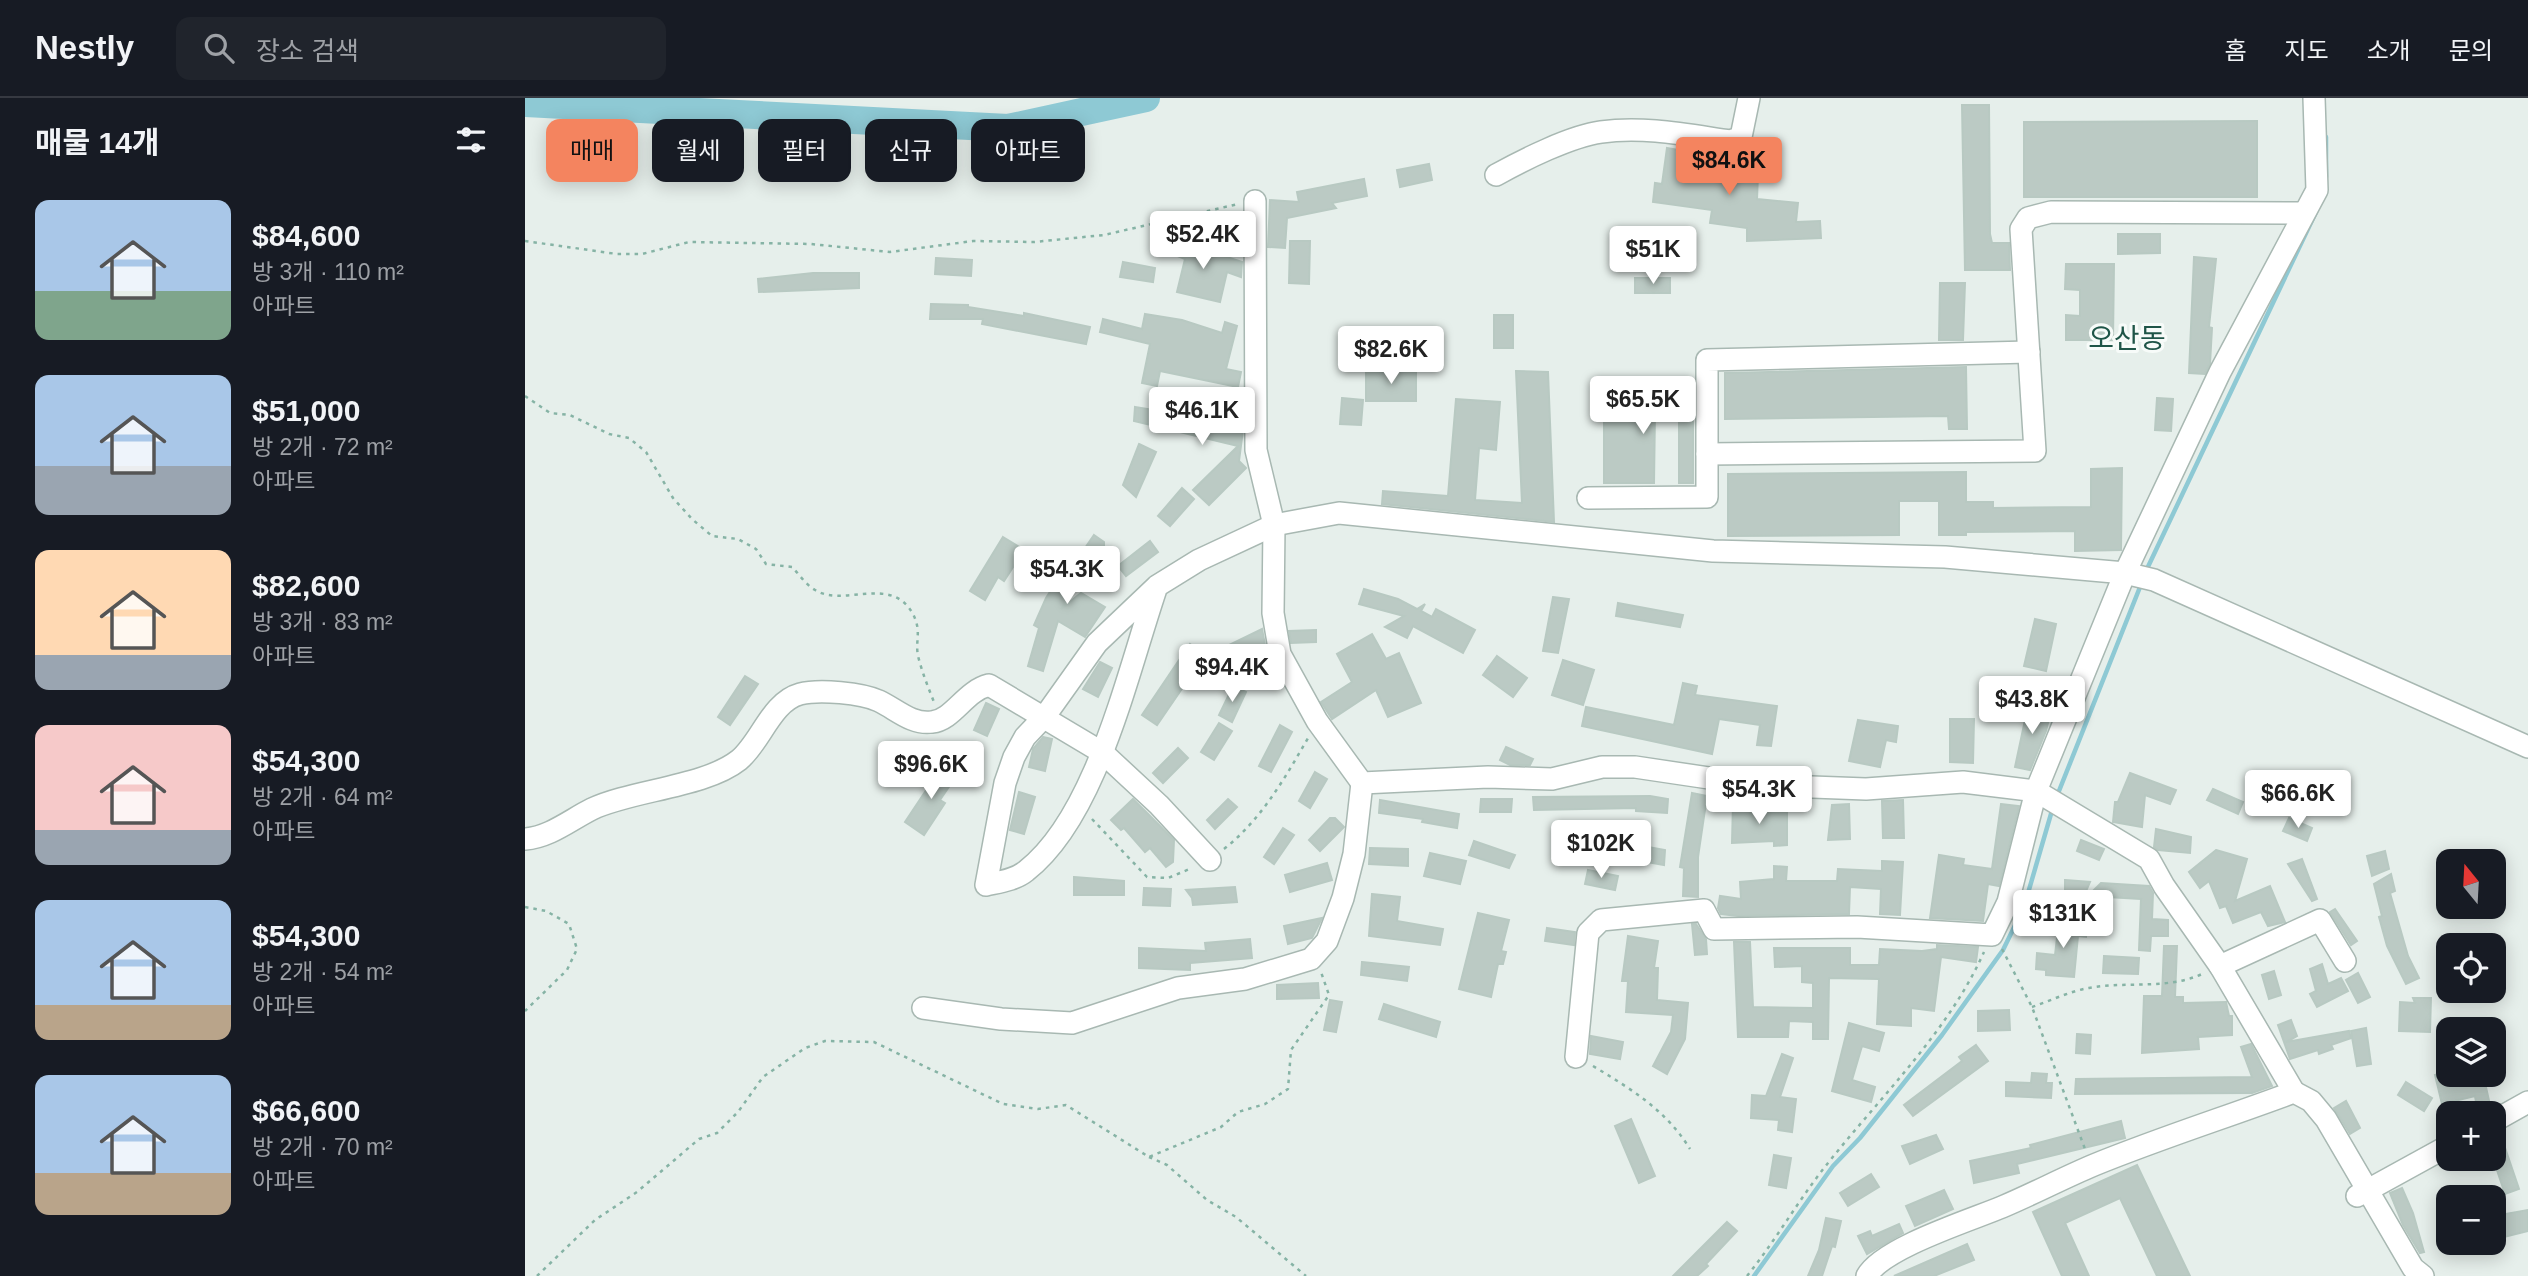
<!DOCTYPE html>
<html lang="ko">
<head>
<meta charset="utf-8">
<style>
	:root { --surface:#171b24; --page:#20242c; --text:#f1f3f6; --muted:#9ea1a6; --line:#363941; --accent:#f4845f }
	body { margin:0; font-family:Helvetica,"Noto Sans KR",sans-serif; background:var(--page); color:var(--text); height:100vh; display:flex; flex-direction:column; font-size:26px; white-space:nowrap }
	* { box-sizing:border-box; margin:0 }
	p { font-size:23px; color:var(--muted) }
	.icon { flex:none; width:38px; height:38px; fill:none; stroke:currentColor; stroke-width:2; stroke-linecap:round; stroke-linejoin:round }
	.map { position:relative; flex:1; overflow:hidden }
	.sheet { display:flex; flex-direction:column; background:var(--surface); width:525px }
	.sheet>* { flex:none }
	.guide { position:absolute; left:21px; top:21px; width:665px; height:63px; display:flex; gap:14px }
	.needle { width:46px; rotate:342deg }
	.fabs { position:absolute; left:1911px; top:751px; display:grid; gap:14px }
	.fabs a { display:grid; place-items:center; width:70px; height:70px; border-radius:14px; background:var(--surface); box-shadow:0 4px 18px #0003; font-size:35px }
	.price { position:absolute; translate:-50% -60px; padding:0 16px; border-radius:7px; background:#fff; color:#222; font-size:23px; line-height:46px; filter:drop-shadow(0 2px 4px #0008) }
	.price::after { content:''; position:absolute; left:50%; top:42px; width:21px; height:16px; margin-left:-10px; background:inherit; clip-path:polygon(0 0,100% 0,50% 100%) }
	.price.on { background:var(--accent); color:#111 }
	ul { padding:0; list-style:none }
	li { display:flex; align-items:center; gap:21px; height:175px; padding:0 35px }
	li span { display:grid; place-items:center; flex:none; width:196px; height:140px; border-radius:14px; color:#555 }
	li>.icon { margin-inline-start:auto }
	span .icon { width:84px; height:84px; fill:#fffc; stroke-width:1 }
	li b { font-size:30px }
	h2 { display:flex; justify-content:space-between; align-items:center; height:84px; padding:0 35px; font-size:30px }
	.tag { padding:0 24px; border-radius:14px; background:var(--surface); box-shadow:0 4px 18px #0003; font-size:24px; line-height:63px }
	.tag.on { background:var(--accent); color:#111 }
	header { display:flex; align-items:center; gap:42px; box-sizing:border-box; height:98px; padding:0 35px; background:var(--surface); border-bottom:2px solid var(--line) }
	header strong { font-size:33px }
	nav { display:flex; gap:38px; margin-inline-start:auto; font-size:24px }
	.search { width:490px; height:63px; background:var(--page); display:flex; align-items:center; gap:18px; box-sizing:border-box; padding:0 24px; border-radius:14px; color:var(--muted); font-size:26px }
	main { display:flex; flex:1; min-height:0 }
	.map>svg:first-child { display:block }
</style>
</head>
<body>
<header>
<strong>Nestly</strong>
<div class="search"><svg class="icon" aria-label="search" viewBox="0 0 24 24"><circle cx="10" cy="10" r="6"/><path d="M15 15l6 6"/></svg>장소 검색</div>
<nav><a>홈</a><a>지도</a><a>소개</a><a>문의</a></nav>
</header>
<main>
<section class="sheet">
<h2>매물 14개<svg class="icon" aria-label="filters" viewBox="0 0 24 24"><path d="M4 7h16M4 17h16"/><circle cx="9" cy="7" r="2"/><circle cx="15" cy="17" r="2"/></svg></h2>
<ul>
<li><span style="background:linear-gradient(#a9c7e8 65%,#7fa58c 0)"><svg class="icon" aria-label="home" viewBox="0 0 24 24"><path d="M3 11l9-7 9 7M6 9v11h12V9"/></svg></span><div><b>$84,600</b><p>방 3개 · 110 m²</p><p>아파트</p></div></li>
<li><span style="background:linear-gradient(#a9c7e8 65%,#9aa5b1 0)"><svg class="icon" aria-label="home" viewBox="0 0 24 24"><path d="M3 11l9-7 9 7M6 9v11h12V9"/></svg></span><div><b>$51,000</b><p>방 2개 · 72 m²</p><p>아파트</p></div></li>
<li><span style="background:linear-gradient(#ffd9b3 75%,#9aa5b1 0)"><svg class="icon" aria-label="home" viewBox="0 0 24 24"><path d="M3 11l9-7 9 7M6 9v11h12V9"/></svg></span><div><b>$82,600</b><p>방 3개 · 83 m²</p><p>아파트</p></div></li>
<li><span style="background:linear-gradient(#f6c9c9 75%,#9aa5b1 0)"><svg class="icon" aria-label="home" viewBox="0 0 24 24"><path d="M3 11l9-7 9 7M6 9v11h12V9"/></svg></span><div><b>$54,300</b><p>방 2개 · 64 m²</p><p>아파트</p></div></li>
<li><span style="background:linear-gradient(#a9c7e8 75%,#b9a48a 0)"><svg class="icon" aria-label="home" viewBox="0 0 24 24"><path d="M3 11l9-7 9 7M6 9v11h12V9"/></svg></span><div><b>$54,300</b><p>방 2개 · 54 m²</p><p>아파트</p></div></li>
<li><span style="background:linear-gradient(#a9c7e8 70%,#b9a48a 0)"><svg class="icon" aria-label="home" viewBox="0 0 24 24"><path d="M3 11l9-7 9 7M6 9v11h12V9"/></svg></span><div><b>$66,600</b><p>방 2개 · 70 m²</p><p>아파트</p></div></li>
</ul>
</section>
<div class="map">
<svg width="2003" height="1178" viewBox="0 0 2003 1178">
	<rect width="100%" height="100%" fill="#e6efeb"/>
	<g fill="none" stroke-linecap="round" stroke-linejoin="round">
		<g stroke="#8ec9d4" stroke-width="4.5">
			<polyline points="1801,79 1801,39"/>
			<polyline points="1621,473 1791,114"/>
			<polyline points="1532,698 1617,484"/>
			<polyline points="1229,1178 1308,1068 1335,1040 1417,937 1478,852 1499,809 1528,709"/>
		</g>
		<polyline stroke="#8ec9d4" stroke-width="28" points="0,5 483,30 621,0"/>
	</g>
	<g fill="#bbcac4" stroke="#b8c9c2" stroke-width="2">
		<polygon points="1437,7 1464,7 1465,136 1467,145 1484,145 1485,172 1440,172"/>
		<polygon points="1732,23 1732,99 1499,99 1499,24"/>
		<polygon points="1142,50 1211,62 1209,75 1233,77 1232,101 1273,105 1271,124 1295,123 1296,140 1222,143 1222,130 1185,125 1187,112 1128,104 1130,85 1137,86"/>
		<polygon points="904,66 907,82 875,89 872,72"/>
		<polygon points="839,81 842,98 807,105 811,110 762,120 760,150 743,149 745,102 774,104 772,94"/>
		<polygon points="1593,136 1635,136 1635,155 1593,156"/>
		<polygon points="645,140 717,164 716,179 702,174 695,204 652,194 660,161 640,153"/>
		<polygon points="765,143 785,143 784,186 764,185"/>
		<polygon points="1669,159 1691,161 1684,229 1687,230 1685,266 1680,276 1664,275"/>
		<polygon points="411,160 447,162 446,178 410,176"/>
		<polygon points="598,164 630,170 628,184 595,179"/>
		<polygon points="1541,166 1589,166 1588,242 1541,242 1541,217 1555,218 1555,192 1540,191"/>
		<polygon points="288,175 334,175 334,190 234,194 233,181"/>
		<rect x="1110" y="180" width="35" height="15"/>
		<polygon points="1415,185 1440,185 1438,242 1414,242"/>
		<polygon points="406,206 443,207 443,209 499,218 499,215 565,229 561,246 457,226 458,221 405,221"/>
		<polygon points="620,216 657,222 697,235 700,224 712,228 701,271 716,274 713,289 635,273 632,288 617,285 625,246 575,234 578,221 617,231"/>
		<rect x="969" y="217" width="19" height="33"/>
		<polygon points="1441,269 1442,331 1424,331 1423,318 1200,321 1200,275"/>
		<polygon points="991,273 1023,274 1029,424 857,406 858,393 923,398 931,301 975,304 971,352 954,350 950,402 997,405"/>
		<rect x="841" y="274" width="50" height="29"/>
		<polygon points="1079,296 1168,296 1168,385 1154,385 1154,314 1130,314 1129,385 1079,385"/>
		<polygon points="817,300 838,302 836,327 815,326"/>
		<polygon points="1632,300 1648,301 1646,333 1630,332"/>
		<polygon points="610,309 653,316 718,332 714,363 721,370 684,407 668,392 713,348 609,323"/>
		<polygon points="614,346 631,354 611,399 598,387"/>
		<polygon points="1597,370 1596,452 1550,453 1550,433 1441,434 1441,437 1414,437 1414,403 1374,403 1374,437 1203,438 1203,376 1441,374 1441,404 1468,404 1468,410 1566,409 1566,371"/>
		<polygon points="657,390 669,401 645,428 633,418"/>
		<polygon points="569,437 579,444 579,449 536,511 556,495 580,509 560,539 533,523 518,573 503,568 514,530 509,527 521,500 539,472 543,475"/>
		<polygon points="478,439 499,452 479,483 473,479 460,502 445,493"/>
		<polygon points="625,443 633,454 601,478 593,468"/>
		<polygon points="839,491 873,501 892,511 900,506 896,513 907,519 911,511 950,532 938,555 888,528 882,540 860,529 879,518 834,506"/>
		<polygon points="1028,499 1044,501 1033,555 1018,553"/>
		<polygon points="1093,505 1158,517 1155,529 1091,518"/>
		<polygon points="1510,521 1531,526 1521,573 1499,568"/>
		<polygon points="737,531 740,547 705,564 698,550"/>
		<polygon points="791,532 791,544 766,545 764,533"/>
		<polygon points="847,536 861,561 874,555 896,605 863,619 851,592 807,621 796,604 827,584 812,556"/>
		<polygon points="665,546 680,557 632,627 617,617"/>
		<polygon points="972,558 1002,580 988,599 958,577"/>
		<polygon points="1038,562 1069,572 1058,607 1027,597"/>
		<polygon points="575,564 587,570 573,599 558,591"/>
		<polygon points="220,578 233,586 205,627 193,619"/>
		<polygon points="1158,585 1172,588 1170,597 1252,608 1246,648 1232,647 1235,627 1194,621 1187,656 1057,628 1061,609 1149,627"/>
		<polygon points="708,588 721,594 707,624 694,617"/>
		<polygon points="461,605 474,611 462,638 449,632"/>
		<polygon points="1503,608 1526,613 1521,633 1505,672 1490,669"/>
		<polygon points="1425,621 1449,621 1448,665 1425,664"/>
		<polygon points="1333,622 1373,628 1371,644 1361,642 1355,669 1324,663"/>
		<polygon points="694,625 707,633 689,662 676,654"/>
		<polygon points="755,627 767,634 746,674 734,668"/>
		<polygon points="518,639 527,641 520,673 504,669 508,651"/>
		<polygon points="981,649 1008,661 1005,667 985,667 975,662"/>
		<polygon points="653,650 663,660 638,685 628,675"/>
		<polygon points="418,667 432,677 415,702 420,705 399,737 380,724"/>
		<polygon points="790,674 802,681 785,710 774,703"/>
		<polygon points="1605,675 1651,692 1645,706 1620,697 1617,729 1588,724 1590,704 1593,704"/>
		<polygon points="1688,691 1718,704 1713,716 1682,702"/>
		<polygon points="494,694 510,699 499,736 485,732"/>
		<polygon points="1167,695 1182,698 1173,759 1173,799 1158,798 1159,770 1155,769"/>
		<polygon points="1125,698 1143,701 1142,715 1111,713 1111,710 1009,712 1008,699"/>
		<polygon points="608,701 649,742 648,764 641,769 625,750 620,754 599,730 596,732 586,722"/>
		<polygon points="703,701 712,709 690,731 682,722"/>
		<polygon points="956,701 987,701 986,714 955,714"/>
		<polygon points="855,702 934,716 932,730 897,724 898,721 854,715"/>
		<polygon points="1378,702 1379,740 1358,740 1357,703"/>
		<polygon points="1208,705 1225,706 1225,715 1262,714 1262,747 1249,748 1249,743 1207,745"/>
		<polygon points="1324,706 1325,741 1303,742 1307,707"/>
		<polygon points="1476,706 1494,708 1474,788 1463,786 1458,823 1405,820 1414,757 1439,761 1438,767 1467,771"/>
		<polygon points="805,720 810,720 819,729 795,753 784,742"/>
		<polygon points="1764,720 1787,730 1782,743 1758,733"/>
		<polygon points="758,730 769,737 749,766 739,759"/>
		<polygon points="1631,731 1666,739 1665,755 1633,752 1629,749"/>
		<polygon points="1556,742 1579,751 1574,762 1552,753"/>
		<polygon points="949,743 990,757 984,770 944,757"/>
		<polygon points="1107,746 1140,752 1139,767 1105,761"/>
		<polygon points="845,750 883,751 883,768 844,766"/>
		<polygon points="1691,752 1722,761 1710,803 1745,788 1760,824 1743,828 1736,814 1708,825 1701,808 1695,810 1684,783 1675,790 1664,774"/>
		<polygon points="1860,753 1864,771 1847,778 1842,758"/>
		<polygon points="905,755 941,763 935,786 899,778"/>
		<polygon points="1777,761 1792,801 1787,803 1763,766"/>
		<polygon points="1357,763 1378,764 1375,817 1355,816 1356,791 1325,789 1324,816 1213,818 1196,816 1193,810 1195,798 1216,801 1215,784 1249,781 1249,768 1262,769 1261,783 1312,783 1313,771 1357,773"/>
		<polygon points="802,765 807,782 765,794 760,777"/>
		<polygon points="1063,772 1093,778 1090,792 1060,786"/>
		<polygon points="1866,776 1870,793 1865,795 1883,858 1894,880 1881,886 1862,848 1854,819 1857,818 1849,786"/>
		<polygon points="549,779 599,783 599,797 549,797"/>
		<polygon points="1540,782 1565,784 1559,798 1540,796"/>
		<polygon points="1576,785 1624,788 1628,795 1627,821 1643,822 1643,838 1626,838 1625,853 1614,852 1616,801 1563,798"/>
		<polygon points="710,789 712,804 668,807 667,800 661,792"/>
		<polygon points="619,790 646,791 645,808 618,807"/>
		<polygon points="847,796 875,799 872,823 918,831 915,847 844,838"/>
		<polygon points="1810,811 1832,843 1826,847 1805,814"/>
		<polygon points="953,815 984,822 976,853 981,854 978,866 973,866 966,899 934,891"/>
		<polygon points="797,820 787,840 763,846 759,828"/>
		<polygon points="1534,822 1562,824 1561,839 1553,838 1549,879 1521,877 1521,872 1511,871 1512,855 1530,857"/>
		<polygon points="1167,826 1171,826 1181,841 1182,856 1170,857"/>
		<polygon points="1022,830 1050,834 1049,847 1020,843"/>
		<polygon points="1103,838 1133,843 1129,870 1133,870 1132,902 1163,905 1160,941 1142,976 1128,968 1146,934 1148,917 1101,914 1103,883 1097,883"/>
		<polygon points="725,841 727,860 665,865 665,872 614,870 614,850 681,853 680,845"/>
		<polygon points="1209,844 1225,844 1228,909 1288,910 1288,885 1277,884 1277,868 1250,869 1249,850 1325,850 1325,867 1354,867 1355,851 1397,853 1412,851 1412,847 1453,849 1451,864 1416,859 1409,913 1386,910 1386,928 1352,926 1354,881 1304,880 1303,941 1288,941 1288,924 1264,923 1263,939 1213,939"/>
		<polygon points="1639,848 1652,848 1650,899 1658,899 1658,905 1701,904 1704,918 1707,918 1707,937 1673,939 1674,951 1617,955 1619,898 1637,898"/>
		<polygon points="1579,858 1614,860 1613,876 1578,875"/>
		<polygon points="837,864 884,869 882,883 836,877"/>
		<polygon points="1797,866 1803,886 1816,880 1823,893 1792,909 1785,896 1791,893 1785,871"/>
		<polygon points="1749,873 1756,897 1744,901 1737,877"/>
		<polygon points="1833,875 1845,899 1833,905 1821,882"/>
		<polygon points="793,885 794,900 752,901 752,887"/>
		<polygon points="1888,900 1906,900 1905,934 1874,933 1875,904 1890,905"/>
		<polygon points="805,902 817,904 811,934 799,932"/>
		<polygon points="859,906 915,924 911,939 854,921"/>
		<polygon points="1484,912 1485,932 1453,933 1453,913"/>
		<polygon points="1766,922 1772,938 1761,944 1824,933 1826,940 1806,947 1808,951 1794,956 1793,952 1765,961 1753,927"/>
		<polygon points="1324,925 1359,935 1354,953 1337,948 1327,982 1350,989 1346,1004 1307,993"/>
		<polygon points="1841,930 1846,966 1832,968 1826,933"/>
		<polygon points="1552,936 1566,937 1565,956 1551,955"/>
		<polygon points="1066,938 1098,944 1095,961 1065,956"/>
		<polygon points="1726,946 1747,988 1727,995 1550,996 1551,981 1727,979 1716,949"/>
		<polygon points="1451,947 1463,963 1388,1018 1379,1007 1437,963 1434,959"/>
		<polygon points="1257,956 1268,960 1255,999 1271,1001 1267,1034 1253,1032 1254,1022 1226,1020 1227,997 1241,998"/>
		<polygon points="1923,973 1923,976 1958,976 1965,1007 1952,1010 1950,998 1917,1006 1910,977"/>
		<polygon points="1507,975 1522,976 1521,985 1527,985 1526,1000 1481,998 1481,984 1506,985"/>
		<polygon points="1881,984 1907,1000 1899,1013 1873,997"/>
		<polygon points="1821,1003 1835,1030 1825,1036 1809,1010"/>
		<polygon points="1106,1021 1130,1078 1114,1085 1090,1028"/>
		<polygon points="1596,1023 1600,1040 1492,1066 1494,1075 1449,1085 1445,1063 1506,1050 1505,1047"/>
		<polygon points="1975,1035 1994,1091 1980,1096 1969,1063 1969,1036"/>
		<polygon points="1411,1037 1418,1051 1385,1066 1377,1048"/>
		<polygon points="1249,1057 1266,1060 1261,1090 1244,1087"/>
		<polygon points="1612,1067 1665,1178 1632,1178 1595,1100 1540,1125 1564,1178 1537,1178 1508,1114"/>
		<polygon points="1346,1076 1354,1089 1323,1108 1315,1095"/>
		<polygon points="1877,1090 1888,1115 1899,1154 1895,1155 1878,1127 1865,1095"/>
		<polygon points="1419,1092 1428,1111 1390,1128 1381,1108"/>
		<polygon points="2003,1112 2003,1133 1971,1141 1969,1118"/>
		<polygon points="1301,1120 1316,1123 1310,1149 1307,1148 1297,1178 1283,1178 1294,1152"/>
		<polygon points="1202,1124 1212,1133 1181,1166 1183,1168 1172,1178 1148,1178"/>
		<polygon points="1374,1126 1378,1135 1342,1156 1333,1138 1345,1133 1347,1138"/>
		<polygon points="1442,1146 1449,1162 1409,1178 1369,1178"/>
	</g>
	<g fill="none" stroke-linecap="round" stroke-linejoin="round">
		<g stroke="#a8b8b2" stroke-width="24">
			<g id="minor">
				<path d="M971,77C998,62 1046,38 1076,34C1119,28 1163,37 1205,43L1216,39L1224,0"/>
				<polyline points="730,103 731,352 749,427 748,515 755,556 792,623 837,685 963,679 1027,681 1077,669 1110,669 1231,687 1341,691 1438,684 1511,693 1624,761 1639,788 1695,868 1769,994"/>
				<polyline points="1182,356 1510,353 1496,131 1503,120 1526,114 1779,115"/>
				<polyline points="1063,400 1182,399 1182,262 1504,254"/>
				<path d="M632,488C603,572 572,718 501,773C490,782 474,784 461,787L480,685L489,659L500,639L520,618L572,545L632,488L674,462L749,427L814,415L1188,453L1420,459L1600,475L1695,274L1792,92L1789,0"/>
				<path d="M0,741C25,739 45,722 67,711C107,692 180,689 214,662C236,644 246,604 275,596C294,591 337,595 354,603C371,611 387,627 407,624C428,622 440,593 464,587L578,655L634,707L685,762"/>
				<polyline points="1695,868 1795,822 1820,863"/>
				<polyline points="398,910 476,921 547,925 653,890 720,881 786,861 802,843 818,800 829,756 837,685"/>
				<polyline points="1051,959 1063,835 1076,822 1179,812 1189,831 1332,829 1467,837 1483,804 1511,693 1600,475 1629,482 2003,649"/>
				<polyline points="1969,1023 2003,1004"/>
				<polyline points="1832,1098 1923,1048"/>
				<path d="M1342,1178C1357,1150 1446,1122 1477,1109C1508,1096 1538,1080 1569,1067C1635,1040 1702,1019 1769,994L1786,1003L1801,1021L1888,1170L1898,1178"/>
			</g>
		</g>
		<g stroke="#86b3a5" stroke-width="2.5" stroke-dasharray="3.5 5" stroke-linecap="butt">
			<polyline points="0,143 92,156 117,156 164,144 286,146 365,154 448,143 509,144 579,137 713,106"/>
			<path d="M0,298L25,315L45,317L84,336L104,340L121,354L148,400L167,421L187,438L213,441L231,451L241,466L267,469C274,476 281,487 290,492C319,510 366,476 388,516C397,534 390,542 393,558C397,574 403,589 409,604"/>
			<polyline points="567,721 622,779 643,780 667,770"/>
			<path d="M699,751C736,722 760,680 783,640"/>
			<polyline points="0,809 21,813 44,826 52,851 42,872 0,913"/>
			<polyline points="1477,851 1507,909 1560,1051"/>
			<path d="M1507,909C1525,903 1545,893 1564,890C1601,883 1642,892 1677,876"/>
			<path d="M1068,968C1106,991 1141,1012 1165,1051"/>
			<polyline points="624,1059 642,1067 682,1102 711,1119 781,1178"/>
			<polyline points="12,1178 70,1122 112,1094 174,1041 192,1035 213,1014 238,979 280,950 300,943 349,944 478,1006 513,1011 541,1007 624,1059 696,1029 713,1014 740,1006 763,991 766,952 804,897 796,874"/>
			<path d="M1222,1178C1251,1142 1274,1101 1303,1065C1357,997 1423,934 1459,854"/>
		</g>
		<use href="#minor" stroke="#fff" stroke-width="21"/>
	</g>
	<g text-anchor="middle" stroke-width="6" stroke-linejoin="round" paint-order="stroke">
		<g font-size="28" fill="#1f5548" stroke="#f7fbf9">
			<text x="1602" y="250">오산동</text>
		</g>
	</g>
</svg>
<div class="fabs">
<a><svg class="needle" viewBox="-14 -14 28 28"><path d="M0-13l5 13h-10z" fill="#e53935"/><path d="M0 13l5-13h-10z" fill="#9ea1a6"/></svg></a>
<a><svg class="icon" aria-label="locate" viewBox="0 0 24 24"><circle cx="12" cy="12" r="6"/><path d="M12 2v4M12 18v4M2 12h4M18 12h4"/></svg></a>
<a><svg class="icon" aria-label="layers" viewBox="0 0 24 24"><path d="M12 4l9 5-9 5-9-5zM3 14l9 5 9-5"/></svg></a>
<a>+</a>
<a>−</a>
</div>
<b class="price on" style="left:1204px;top:99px">$84.6K</b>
<b class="price" style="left:678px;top:173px">$52.4K</b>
<b class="price" style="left:1128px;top:188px">$51K</b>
<b class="price" style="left:866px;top:288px">$82.6K</b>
<b class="price" style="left:1118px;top:338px">$65.5K</b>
<b class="price" style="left:677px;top:349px">$46.1K</b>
<b class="price" style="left:542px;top:508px">$54.3K</b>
<b class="price" style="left:707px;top:606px">$94.4K</b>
<b class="price" style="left:1507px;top:638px">$43.8K</b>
<b class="price" style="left:406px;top:703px">$96.6K</b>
<b class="price" style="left:1234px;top:728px">$54.3K</b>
<b class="price" style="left:1773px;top:732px">$66.6K</b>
<b class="price" style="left:1076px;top:782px">$102K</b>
<b class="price" style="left:1538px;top:852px">$131K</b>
<div class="guide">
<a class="tag on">매매</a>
<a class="tag">월세</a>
<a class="tag">필터</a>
<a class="tag">신규</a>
<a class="tag">아파트</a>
</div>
</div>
</main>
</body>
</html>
